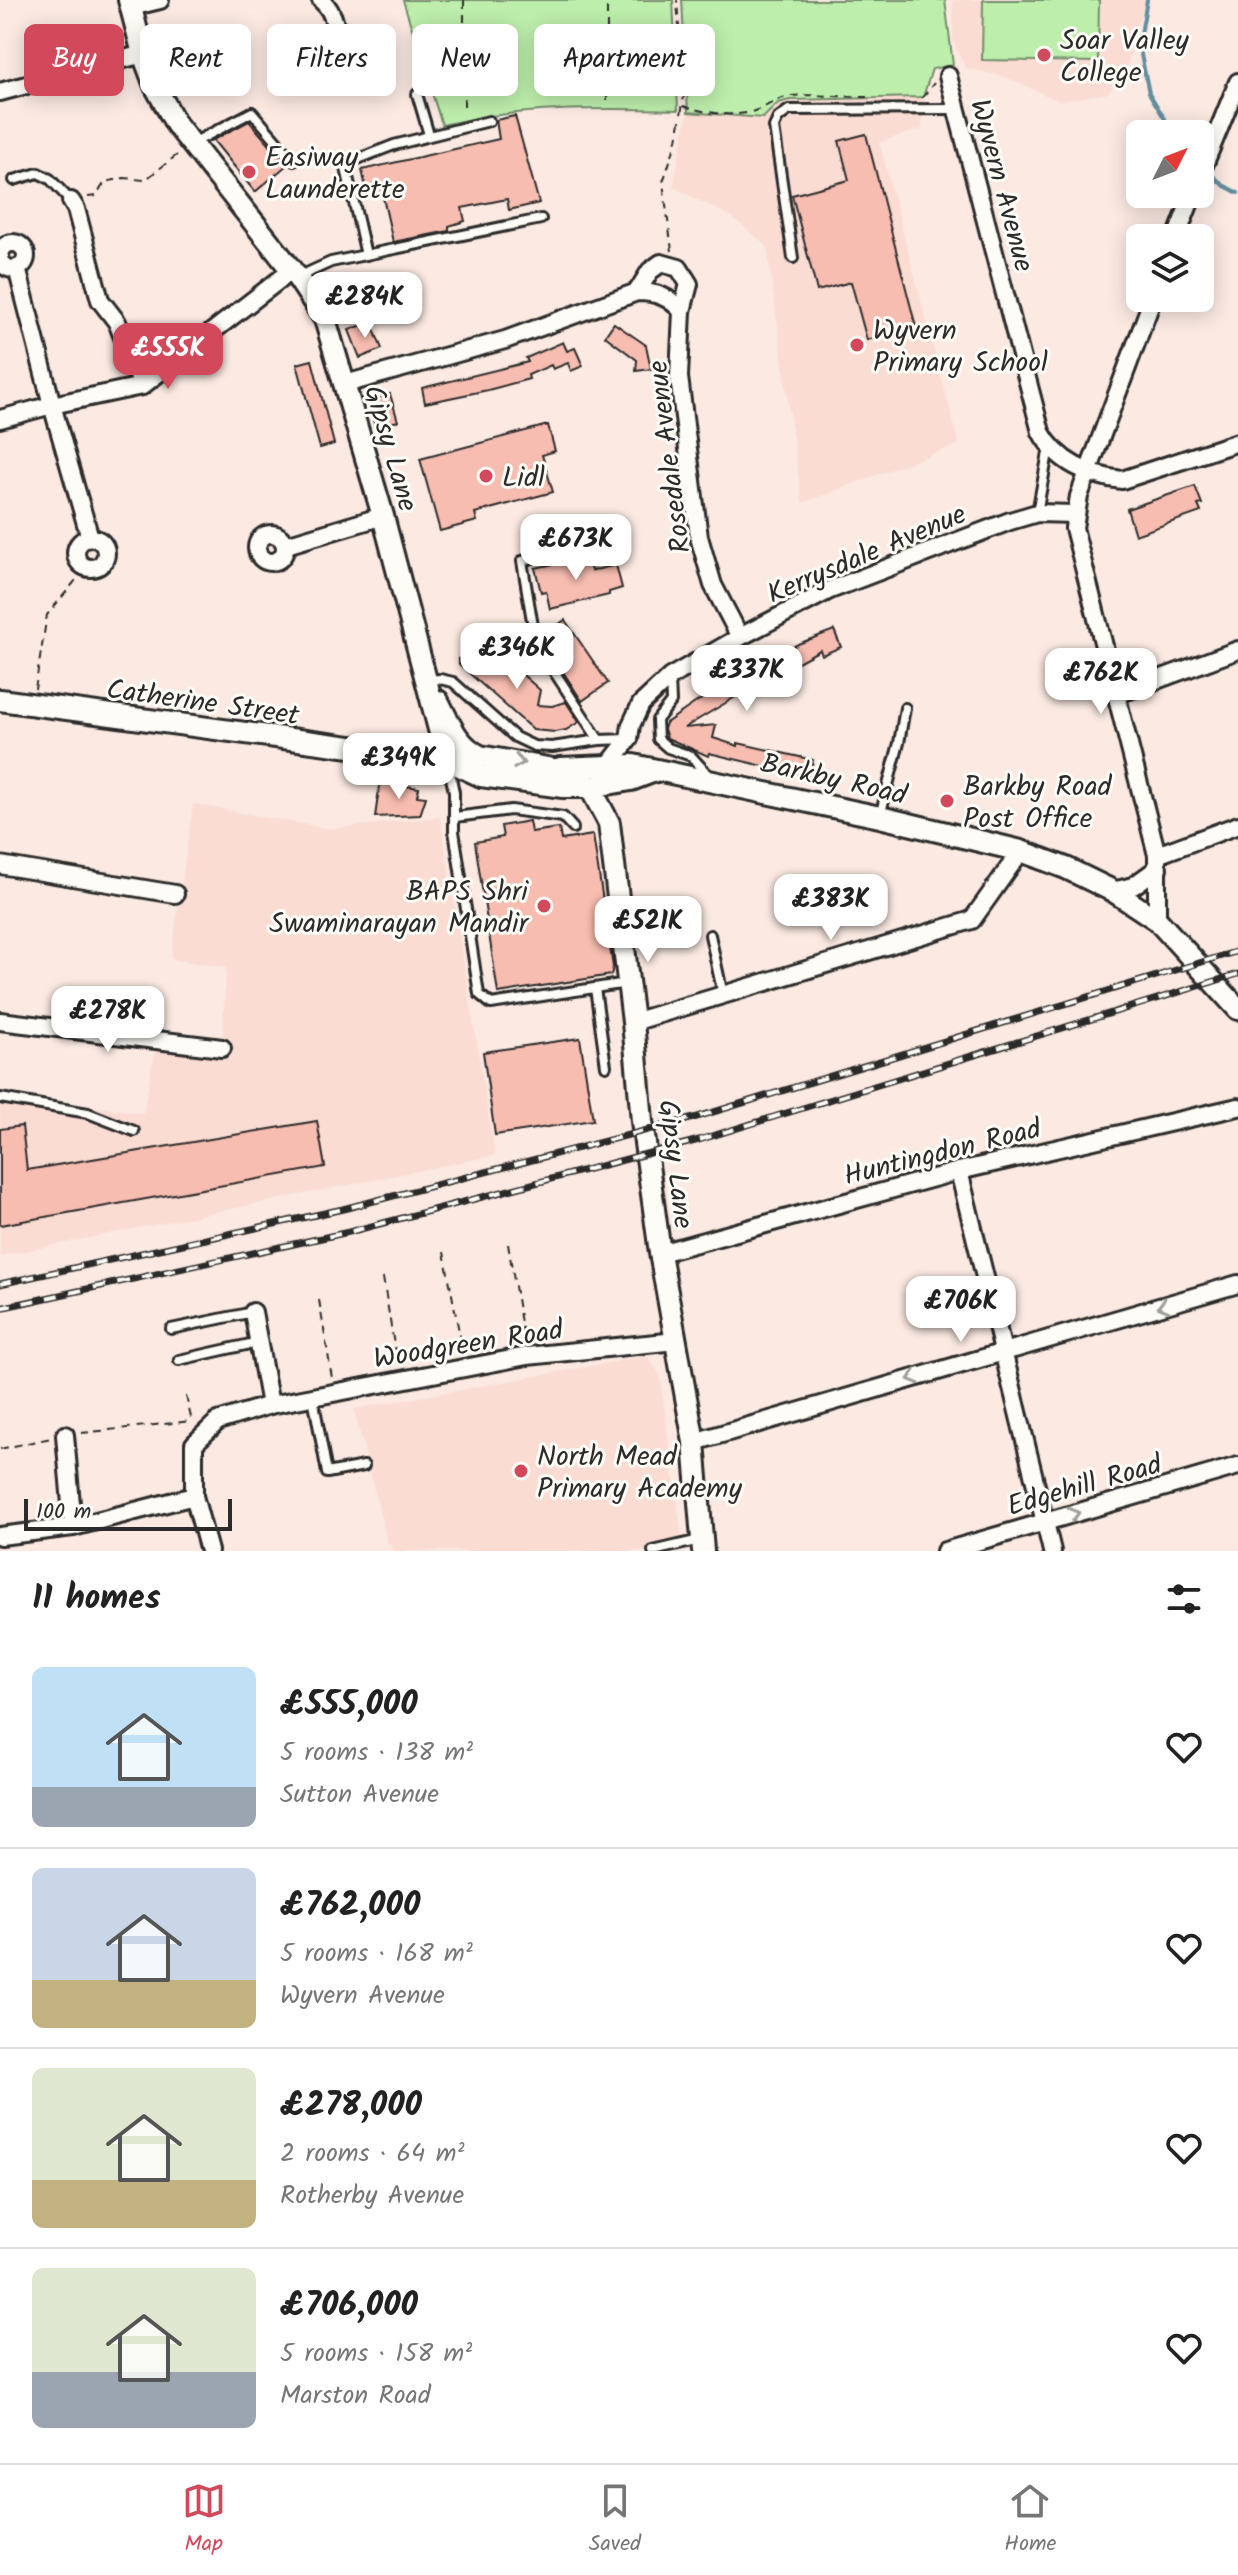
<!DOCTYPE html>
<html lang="en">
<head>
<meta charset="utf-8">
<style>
	:root { --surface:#fff; --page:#f2f2f2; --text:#222; --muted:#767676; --line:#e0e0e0; --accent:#d1495b }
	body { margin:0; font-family:Kalam,sans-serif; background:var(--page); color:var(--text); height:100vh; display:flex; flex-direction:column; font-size:30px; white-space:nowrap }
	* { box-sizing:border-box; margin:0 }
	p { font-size:26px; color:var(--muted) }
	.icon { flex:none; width:44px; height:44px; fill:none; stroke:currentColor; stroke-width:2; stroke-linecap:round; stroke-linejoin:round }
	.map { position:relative; height:1551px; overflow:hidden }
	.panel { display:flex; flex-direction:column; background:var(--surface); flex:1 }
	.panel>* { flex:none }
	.hud { position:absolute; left:24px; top:24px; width:800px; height:72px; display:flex; gap:16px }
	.needle { width:52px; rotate:48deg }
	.tools { position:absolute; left:1126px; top:120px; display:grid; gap:16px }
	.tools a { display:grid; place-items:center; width:88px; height:88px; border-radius:12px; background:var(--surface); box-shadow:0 4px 20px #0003; font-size:40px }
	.scale { position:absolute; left:24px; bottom:20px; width:208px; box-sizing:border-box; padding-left:8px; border:4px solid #2b2b2b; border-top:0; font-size:22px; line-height:28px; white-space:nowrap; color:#2b2b2b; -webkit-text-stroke:6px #fdfcf7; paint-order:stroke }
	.price { position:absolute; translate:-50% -68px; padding:0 18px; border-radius:16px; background:#fff; color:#222; font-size:26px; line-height:52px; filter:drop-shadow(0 2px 4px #0008) }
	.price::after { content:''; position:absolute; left:50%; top:48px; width:24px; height:18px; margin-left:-12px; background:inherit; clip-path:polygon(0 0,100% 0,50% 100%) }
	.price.current { background:var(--accent); color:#fff }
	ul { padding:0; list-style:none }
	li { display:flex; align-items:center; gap:24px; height:200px; padding:0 32px }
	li+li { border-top:2px solid var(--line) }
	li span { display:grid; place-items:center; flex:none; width:224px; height:160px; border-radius:12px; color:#555 }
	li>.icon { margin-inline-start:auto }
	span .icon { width:96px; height:96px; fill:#fffc; stroke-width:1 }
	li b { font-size:34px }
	h2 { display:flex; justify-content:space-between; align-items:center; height:96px; padding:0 32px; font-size:34px }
	.pill { padding:0 28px; border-radius:12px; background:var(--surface); box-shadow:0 4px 20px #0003; font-size:28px; line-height:72px }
	.pill.current { background:var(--accent); color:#fff }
	.tab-bar { display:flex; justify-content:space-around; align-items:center; height:112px; border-top:2px solid var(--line); background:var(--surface); font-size:22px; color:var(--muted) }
	.tab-bar a { display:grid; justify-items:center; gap:4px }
	.tab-bar .current { color:var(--accent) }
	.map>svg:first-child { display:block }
</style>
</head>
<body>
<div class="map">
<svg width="1238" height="1551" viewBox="0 0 1238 1551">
	<rect width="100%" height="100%" fill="#fbe9e2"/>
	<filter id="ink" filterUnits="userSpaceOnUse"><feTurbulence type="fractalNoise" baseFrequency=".0125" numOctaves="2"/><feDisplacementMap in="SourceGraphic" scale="16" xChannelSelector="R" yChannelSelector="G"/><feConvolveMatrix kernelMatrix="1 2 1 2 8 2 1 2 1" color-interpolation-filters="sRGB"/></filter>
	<g filter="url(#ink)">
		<g fill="#fadcd3">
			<polygon points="953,0 1147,0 1135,31 1127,68 1108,93 1059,101 1006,77 966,68 953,42"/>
			<polygon points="923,97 922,129 879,142 959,444 802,503 767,246 732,217 673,187 688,112 763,118 778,103 790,100"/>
			<polygon points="193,804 329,829 440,817 495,1155 0,1256 0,1094 143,1113 156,1047 222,1053 226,967 171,959"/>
			<polygon points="647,1356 660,1375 681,1533 686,1551 395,1551 387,1541 354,1409"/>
		</g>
		<g fill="#bdeeac" stroke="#748c6c" stroke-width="2">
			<path d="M403,0H673L678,110C598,108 519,107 442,125Z"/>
			<polygon points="682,0 945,0 953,65 932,69 923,97 790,100 778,103 763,118 688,112"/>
			<polygon points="983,0 1099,0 1098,62 982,60"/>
		</g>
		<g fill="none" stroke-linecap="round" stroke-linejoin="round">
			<g stroke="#648d9e" stroke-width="4">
				<polyline points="1147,0 1139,45 1149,93 1174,134"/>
				<polyline points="1208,171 1223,185 1238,193"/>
			</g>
		</g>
		<g fill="#f7bdb1" stroke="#2b2b2b" stroke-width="2">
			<polygon points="515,116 539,203 509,210 507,199 462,208 465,221 449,226 449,231 393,242 382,193 368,196 362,170 499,139 496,120"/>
			<polygon points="249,121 287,165 255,192 213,140"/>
			<polygon points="866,134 916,327 867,340 851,282 817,291 792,195 849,180 839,141"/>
			<polygon points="371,322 382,349 360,358 349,330"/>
			<polygon points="614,323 646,345 651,369 636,371 637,360 605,336"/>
			<polygon points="563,342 567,351 575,348 583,366 571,371 568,363 553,369 551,365 528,375 529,379 488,390 425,403 422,388 528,362 526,358"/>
			<polygon points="312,360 334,444 320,448 297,364"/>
			<polygon points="390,394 398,421 375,427 368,400"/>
			<polygon points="548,425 555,451 542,455 553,492 475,513 477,521 440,531 420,459"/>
			<polygon points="1195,486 1202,504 1198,505 1201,512 1135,535 1127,509"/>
			<polygon points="587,557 591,571 616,565 622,588 609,592 609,595 550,609 546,591 541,592 535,568"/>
			<polygon points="565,620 608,683 582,701 543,641 542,636"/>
			<polygon points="834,630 841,647 822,655 820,650 757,684 684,728 716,725 713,738 738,746 738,743 813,760 810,777 709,753 708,756 667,738 664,729 666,723 695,703 798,644"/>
			<polygon points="505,645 512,655 506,660 540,690 537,705 552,706 566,702 579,722 566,730 555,732 533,730 459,664 459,658"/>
			<polygon points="380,782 419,788 417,796 426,797 420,815 375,817"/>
			<polygon points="529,821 531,832 559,828 561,840 593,835 613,967 611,975 498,993 475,842 503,837 501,826"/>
			<polygon points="580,1038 593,1120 495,1135 483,1052"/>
			<polygon points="317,1121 325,1167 0,1225 0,1129 22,1126 27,1170"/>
		</g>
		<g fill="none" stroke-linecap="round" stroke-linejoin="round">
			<g stroke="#2b2b2b" stroke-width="14">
				<g id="service">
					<polyline points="417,94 429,135"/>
					<polyline points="193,143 252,112 294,161"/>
					<polyline points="14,180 38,173 50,179 71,201"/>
					<polyline points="366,255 345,164 394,145 489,121"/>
					<polyline points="793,258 774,127 778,118 789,110 956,109"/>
					<polyline points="298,277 331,262 541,219"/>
					<polyline points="1037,513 1049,447"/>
					<polyline points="591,541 522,561 536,644 599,740"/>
					<polyline points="670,679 671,702 657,720 658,739 668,748 691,756 710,777"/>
					<polyline points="427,680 440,679 453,682 515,737 534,746 552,747 599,740 628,739"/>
					<polyline points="448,764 454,792 454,831 479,994 491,1004 627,983"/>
					<polyline points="880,816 899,743 905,708"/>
					<polyline points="455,817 511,810 563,817 573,828"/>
					<polyline points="710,935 723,995"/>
					<polyline points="595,988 606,1066"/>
					<polyline points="0,1098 88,1113 134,1131"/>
					<polyline points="171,1329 253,1312"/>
					<polyline points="179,1360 259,1342"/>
					<polyline points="313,1397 327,1473 364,1466"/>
					<polyline points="653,1551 700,1540"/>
				</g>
			</g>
			<g stroke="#2b2b2b" stroke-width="22">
				<g id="minor">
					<path d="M321,0C340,15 338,50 341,72"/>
					<polyline points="131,7 160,0"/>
					<path d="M948,76L1041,432C1057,462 1089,476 1122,480L1238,442"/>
					<polyline points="0,92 143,54"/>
					<polyline points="1200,175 1238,82"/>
					<polyline points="71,201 76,209 100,300 117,322 142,386"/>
					<polyline points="1176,238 1193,194"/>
					<circle cx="13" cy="256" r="13"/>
					<polyline points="17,268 52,405 90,538"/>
					<polyline points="637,292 650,271 661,263 679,268 689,284 682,311"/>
					<polyline points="1153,298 1079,496 1074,528 1157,855 1157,920"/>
					<path d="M345,384L505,340L637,292C657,292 669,297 682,311L679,377L699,537L713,585L740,637"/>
					<polyline points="0,419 52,405 142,386 292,270"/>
					<circle cx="271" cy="548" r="14"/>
					<circle cx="91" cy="553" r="15"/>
					<polyline points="286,545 383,516"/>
					<polyline points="1116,695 1238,650"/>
					<polyline points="604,771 629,739 631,725 641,704 670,677 740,637 830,590 1010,521 1037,513 1075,514"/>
					<polyline points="1157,855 1238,825"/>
					<polyline points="0,865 175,894"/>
					<polyline points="1113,891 1133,886 1158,868"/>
					<polyline points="0,1021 222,1048"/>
					<polyline points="633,1022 972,920 1021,851"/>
					<polyline points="959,1171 1052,1551"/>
					<polyline points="660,1253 959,1171 1238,1107"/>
					<polyline points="253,1312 270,1405"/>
					<polyline points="65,1435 73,1527"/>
					<polyline points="694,1442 1238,1284"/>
					<polyline points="0,1536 73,1527 194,1496"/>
					<polyline points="209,1551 194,1496 194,1444 218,1421 270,1405 527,1356 676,1341"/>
					<polyline points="945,1551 1238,1466"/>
				</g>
			</g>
			<g stroke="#2b2b2b" stroke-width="26">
				<g id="tertiary">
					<polyline points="129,0 143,54 155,86 176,124 297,277 325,319 383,516 447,760 481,776 563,787 590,787 631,780 655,771"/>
					<polyline points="0,700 447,760 456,759"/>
					<path d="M438,701C449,722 457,745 480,756L570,772L590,787L609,823L633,1022L642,1121L660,1253L694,1442L703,1551"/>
					<polyline points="560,768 633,765 880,817 1021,851 1066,868 1113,891 1157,920 1238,1009"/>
				</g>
			</g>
			<g stroke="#2b2b2b" stroke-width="2" stroke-dasharray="8 6" stroke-linecap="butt">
				<polyline points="464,0 464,111"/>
				<polyline points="922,98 934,83"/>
				<polyline points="607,100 607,0"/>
				<path d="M683,106C704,112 735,119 757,110C769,106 778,97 792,96C816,94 842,97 867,97"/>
				<polyline points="88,197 96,196 105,182 124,178 145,180 177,155"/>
				<polyline points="0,241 5,246"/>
				<polyline points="672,251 663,182 677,140 684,96 677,0"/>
				<polyline points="35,689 47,615 86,568"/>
				<polyline points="508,1244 524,1341"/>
				<polyline points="444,1252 463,1353"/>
				<polyline points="383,1278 397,1363"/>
				<polyline points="319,1300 332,1378"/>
				<polyline points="186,1396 192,1422"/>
				<polyline points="81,1433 192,1421"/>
				<polyline points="0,1449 51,1438"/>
			</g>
			<use href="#service" stroke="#fdfcf7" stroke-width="8"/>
			<use href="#minor" stroke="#fdfcf7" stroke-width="16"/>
			<use href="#tertiary" stroke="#fdfcf7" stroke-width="20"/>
			<g stroke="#2b2b2b" stroke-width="7">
				<g id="rail">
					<polyline points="0,1284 343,1209 694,1118 1238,951"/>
					<polyline points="0,1308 349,1232 699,1140 1238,974"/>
				</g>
			</g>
			<use href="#rail" stroke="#fdfcf7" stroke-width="4" stroke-dasharray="12" stroke-linecap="butt"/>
		</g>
		<defs><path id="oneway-chevron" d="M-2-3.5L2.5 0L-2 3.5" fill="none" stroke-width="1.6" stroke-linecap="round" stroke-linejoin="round" transform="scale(2)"/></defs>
		<g stroke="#9e9e9b">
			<use href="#oneway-chevron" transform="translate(519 762) rotate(9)"/>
			<use href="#oneway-chevron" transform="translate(1163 1306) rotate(164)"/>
			<use href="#oneway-chevron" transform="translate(913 1378) rotate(164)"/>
			<use href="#oneway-chevron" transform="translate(1074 1514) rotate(-16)"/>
		</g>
	</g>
	<g fill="#d1495b" stroke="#fdfcf7" stroke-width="3">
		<circle cx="1044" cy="55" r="8"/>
		<circle cx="249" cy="172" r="8"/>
		<circle cx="857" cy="345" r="8"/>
		<circle cx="486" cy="476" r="8"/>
		<circle cx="947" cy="801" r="8"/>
		<circle cx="544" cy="906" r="8"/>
		<circle cx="521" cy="1471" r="8"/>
	</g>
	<g text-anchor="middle" stroke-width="6" stroke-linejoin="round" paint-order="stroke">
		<g font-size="28" fill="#2b2b2b" stroke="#fdfcf7" text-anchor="start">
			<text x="1060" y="49">Soar Valley<tspan x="1060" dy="32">College</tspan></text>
			<text x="265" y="166">Easiway<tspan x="265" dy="32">Launderette</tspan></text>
			<text x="873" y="339">Wyvern<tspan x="873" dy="32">Primary School</tspan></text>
			<text x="502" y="486">Lidl</text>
			<text x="963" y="795">Barkby Road<tspan x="963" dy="32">Post Office</tspan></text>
			<text x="528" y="900" text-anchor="end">BAPS Shri<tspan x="528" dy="32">Swaminarayan Mandir</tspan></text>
			<text x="537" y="1465">North Mead<tspan x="537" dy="32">Primary Academy</tspan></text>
		</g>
		<g font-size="28" fill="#2b2b2b" stroke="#fdfcf7">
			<text transform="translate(1003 185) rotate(75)" y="10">Wyvern Avenue</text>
			<text transform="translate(392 448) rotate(74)" y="10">Gipsy Lane</text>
			<text transform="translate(668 457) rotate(-97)" y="10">Rosedale Avenue</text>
			<text transform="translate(866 553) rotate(-23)" y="10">Kerrysdale Avenue</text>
			<text transform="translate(203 701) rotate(8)" y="10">Catherine Street</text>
			<text transform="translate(834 778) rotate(13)" y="10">Barkby Road</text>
			<text transform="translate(942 1151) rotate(-14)" y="10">Huntingdon Road</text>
			<text transform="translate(677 1164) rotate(83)" y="10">Gipsy Lane</text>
			<text transform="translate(468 1343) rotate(-9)" y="10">Woodgreen Road</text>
			<text transform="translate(1084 1484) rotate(-16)" y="10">Edgehill Road</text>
		</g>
	</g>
</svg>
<div class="tools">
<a><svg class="needle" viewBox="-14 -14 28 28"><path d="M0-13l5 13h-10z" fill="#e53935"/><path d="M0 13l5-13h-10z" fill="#767676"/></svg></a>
<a><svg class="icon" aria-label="layers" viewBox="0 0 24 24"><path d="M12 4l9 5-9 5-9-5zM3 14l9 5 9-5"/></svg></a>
</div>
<div class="scale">100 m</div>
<b class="price" style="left:365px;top:340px">£284K</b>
<b class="price current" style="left:168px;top:391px">£555K</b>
<b class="price" style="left:576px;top:582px">£673K</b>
<b class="price" style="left:517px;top:691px">£346K</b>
<b class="price" style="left:747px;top:713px">£337K</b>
<b class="price" style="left:1101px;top:716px">£762K</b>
<b class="price" style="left:399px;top:801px">£349K</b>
<b class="price" style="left:831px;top:942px">£383K</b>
<b class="price" style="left:648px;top:964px">£521K</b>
<b class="price" style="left:108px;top:1054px">£278K</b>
<b class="price" style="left:961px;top:1344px">£706K</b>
<div class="hud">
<a class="pill current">Buy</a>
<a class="pill">Rent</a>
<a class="pill">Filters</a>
<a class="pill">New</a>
<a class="pill">Apartment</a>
</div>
</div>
<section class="panel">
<h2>11 homes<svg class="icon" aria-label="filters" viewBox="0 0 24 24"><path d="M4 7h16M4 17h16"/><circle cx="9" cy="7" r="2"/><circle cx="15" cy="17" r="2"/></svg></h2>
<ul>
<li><span style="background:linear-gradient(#bfe0f5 75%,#9aa5b1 0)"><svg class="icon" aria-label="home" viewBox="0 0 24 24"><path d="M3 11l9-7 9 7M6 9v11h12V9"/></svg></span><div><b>£555,000</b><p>5 rooms · 138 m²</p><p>Sutton Avenue</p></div><svg class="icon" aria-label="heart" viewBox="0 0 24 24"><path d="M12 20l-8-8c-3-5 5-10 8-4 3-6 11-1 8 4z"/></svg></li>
<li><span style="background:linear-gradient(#c9d6e8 70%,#c2b280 0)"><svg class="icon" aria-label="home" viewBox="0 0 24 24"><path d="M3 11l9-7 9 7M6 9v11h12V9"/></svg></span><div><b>£762,000</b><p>5 rooms · 168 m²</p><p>Wyvern Avenue</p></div><svg class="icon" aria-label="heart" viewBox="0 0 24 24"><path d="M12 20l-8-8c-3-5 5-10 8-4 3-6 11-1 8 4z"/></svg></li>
<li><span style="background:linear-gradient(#dfe7d0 70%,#c2b280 0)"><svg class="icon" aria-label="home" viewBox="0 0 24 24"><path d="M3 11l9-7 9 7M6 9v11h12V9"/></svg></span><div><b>£278,000</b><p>2 rooms · 64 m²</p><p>Rotherby Avenue</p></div><svg class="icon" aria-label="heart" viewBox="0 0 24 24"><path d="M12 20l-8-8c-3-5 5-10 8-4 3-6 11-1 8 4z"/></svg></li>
<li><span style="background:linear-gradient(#dfe7d0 65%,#9aa5b1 0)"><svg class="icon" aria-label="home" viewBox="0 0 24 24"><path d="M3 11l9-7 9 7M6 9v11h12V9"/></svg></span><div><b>£706,000</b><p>5 rooms · 158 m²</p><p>Marston Road</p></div><svg class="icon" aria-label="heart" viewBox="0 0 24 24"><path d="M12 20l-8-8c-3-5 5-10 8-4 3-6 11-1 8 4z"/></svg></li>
</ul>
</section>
<nav class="tab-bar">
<a class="current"><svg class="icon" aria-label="map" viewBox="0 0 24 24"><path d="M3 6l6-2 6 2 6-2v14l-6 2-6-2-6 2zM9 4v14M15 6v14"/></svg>Map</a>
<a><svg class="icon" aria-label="saved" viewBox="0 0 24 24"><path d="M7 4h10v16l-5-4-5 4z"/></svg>Saved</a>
<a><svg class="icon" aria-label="home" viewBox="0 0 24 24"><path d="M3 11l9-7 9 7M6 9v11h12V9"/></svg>Home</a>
</nav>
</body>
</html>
